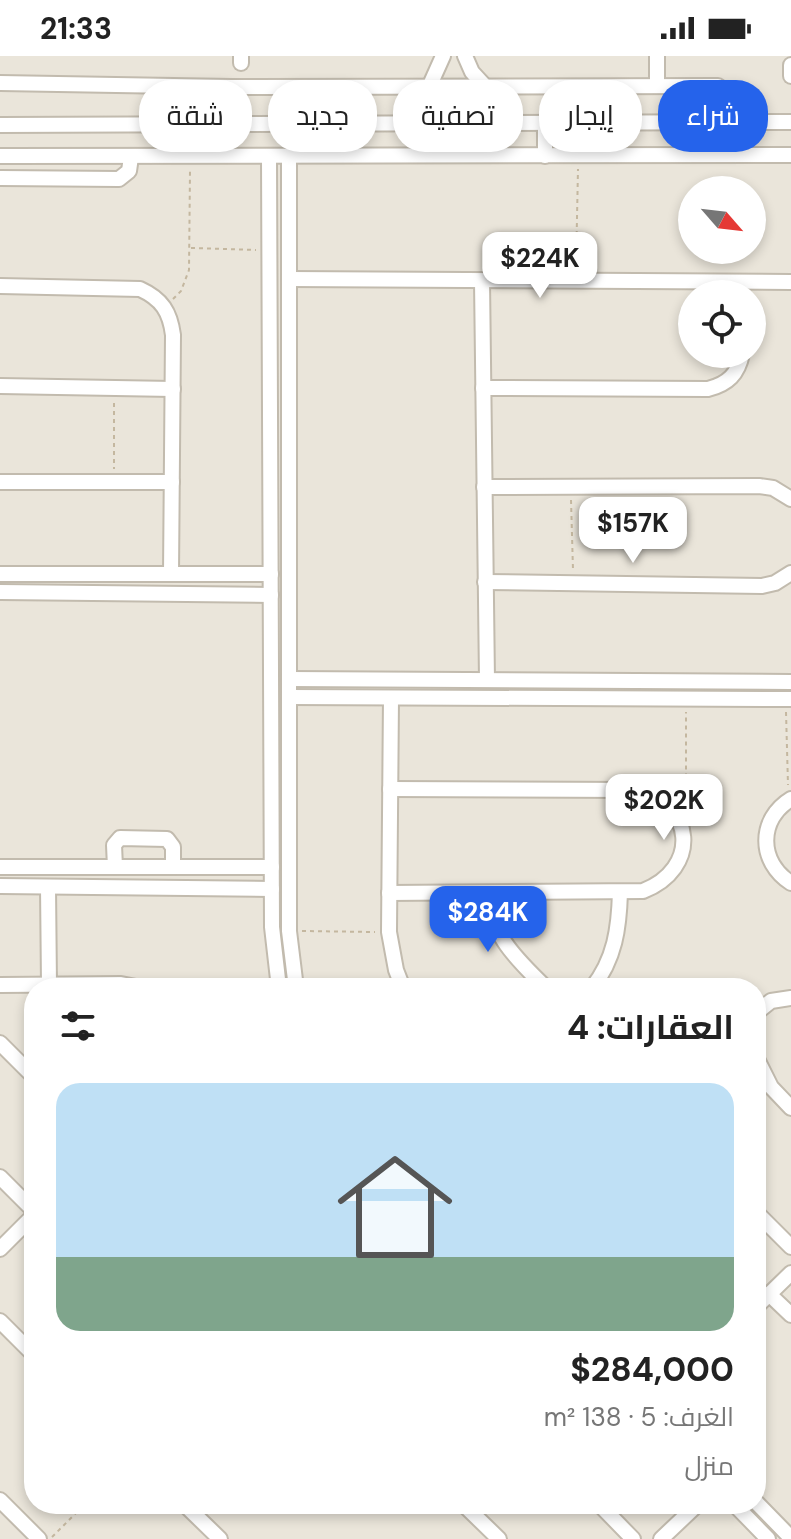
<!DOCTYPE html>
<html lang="ar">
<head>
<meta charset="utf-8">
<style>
	:root { --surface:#fff; --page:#f6f6f6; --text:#222; --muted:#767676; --line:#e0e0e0; --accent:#2563eb }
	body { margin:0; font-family:"DM Sans",Cairo,sans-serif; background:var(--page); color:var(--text); direction:rtl; height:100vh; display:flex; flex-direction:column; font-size:30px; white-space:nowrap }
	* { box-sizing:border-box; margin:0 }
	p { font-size:26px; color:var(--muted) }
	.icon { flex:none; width:44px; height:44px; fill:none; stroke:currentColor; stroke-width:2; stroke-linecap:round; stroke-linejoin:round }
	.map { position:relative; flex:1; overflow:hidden; direction:ltr }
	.drawer { position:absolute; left:24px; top:922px; width:742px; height:536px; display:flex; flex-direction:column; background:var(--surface); border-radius:32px; box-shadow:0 4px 12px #0003; direction:rtl }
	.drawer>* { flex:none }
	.guide { position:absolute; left:24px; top:24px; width:744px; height:72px; direction:rtl; display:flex; gap:16px }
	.needle { width:52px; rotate:118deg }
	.fabs { position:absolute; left:678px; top:120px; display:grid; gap:16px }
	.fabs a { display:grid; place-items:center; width:88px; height:88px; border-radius:50%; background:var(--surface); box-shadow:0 4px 12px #0003; font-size:40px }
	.price { position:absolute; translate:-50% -68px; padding:0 18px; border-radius:16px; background:#fff; color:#222; font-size:26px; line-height:52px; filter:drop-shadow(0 2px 4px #0008) }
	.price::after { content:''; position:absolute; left:50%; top:48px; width:24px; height:18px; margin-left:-12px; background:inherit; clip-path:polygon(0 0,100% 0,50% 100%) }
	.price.on { background:var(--accent); color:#fff }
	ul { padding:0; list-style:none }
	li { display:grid; align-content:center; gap:16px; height:424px; padding:0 32px }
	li+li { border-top:2px solid var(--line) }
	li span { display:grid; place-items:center; height:248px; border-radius:24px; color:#555 }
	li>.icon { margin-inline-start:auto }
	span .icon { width:144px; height:144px; fill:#fffc; stroke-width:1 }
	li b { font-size:34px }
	h2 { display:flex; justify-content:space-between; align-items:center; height:96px; padding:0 32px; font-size:34px }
	.tag { padding:0 28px; border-radius:32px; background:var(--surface); box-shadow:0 4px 12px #0003; font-size:28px; line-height:72px }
	.tag.on { background:var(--accent); color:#fff }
	.status { display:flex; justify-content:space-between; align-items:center; height:56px; padding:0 40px; background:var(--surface); direction:ltr }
	.status svg { height:22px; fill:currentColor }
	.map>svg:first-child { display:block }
</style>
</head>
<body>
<div class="status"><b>21:33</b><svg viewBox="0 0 49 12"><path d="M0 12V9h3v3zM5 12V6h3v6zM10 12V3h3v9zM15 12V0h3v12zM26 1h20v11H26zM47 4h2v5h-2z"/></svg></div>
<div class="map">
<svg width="791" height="1483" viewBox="0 0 791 1483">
	<rect width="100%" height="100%" fill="#f6f3ec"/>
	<path fill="#eae5da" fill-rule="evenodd" d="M0,0H791V1483H0ZM692,134H752V194H692ZM692,238H752V298H692ZM34,932H756V1448H34Z"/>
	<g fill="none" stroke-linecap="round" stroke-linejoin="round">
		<g stroke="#c2bbae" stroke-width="18">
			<g id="minor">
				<polyline points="465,0 472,16 484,29"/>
				<polyline points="241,7 241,0"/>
				<polyline points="791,20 791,9"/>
				<polyline points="0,27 232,31 718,30"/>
				<polyline points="657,30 657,0"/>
				<polyline points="429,67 430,29 443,0"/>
				<polyline points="0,69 791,66"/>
				<polyline points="0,100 791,99"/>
				<polyline points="545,100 545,66"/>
				<polyline points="269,101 272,871 279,932"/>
				<polyline points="289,101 289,875 296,932"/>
				<polyline points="0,122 119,123 129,115 131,101"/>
				<polyline points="289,223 791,226"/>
				<polyline points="482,225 487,624"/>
				<path d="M0,230L140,233C162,243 170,256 173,279L171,518"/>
				<polyline points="0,330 173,333"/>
				<path d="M483,332L708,333C728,328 738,318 742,298"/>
				<polyline points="0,426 172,426"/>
				<polyline points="484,431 759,430 773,432 791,443"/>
				<polyline points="0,518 271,518"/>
				<polyline points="485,526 762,530 775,527 791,517"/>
				<polyline points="0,536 271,539"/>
				<polyline points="289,623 791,626"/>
				<polyline points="289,641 791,643"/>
				<polyline points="391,642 389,876 396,914 403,932"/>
				<path d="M791,743C758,763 758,806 791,827"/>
				<polyline points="0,811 272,811"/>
				<polyline points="115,811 114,789 120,782 167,783 173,791 173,811"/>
				<polyline points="0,830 272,833"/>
				<polyline points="48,831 49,929"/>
				<path d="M389,837L643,835C700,813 696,747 635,734L390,733"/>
				<path d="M490,837C490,880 517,903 546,932"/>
				<polyline points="0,929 121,928 141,932"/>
				<path d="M592,932C615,903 619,872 620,836"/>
				<polyline points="756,957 771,945 791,942"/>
				<polyline points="0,987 34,1021"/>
				<polyline points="756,1001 771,1031 791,1052"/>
				<polyline points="0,1121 34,1155"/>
				<polyline points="756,1156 791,1191"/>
				<polyline points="0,1193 34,1159"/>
				<polyline points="769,1238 791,1259"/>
				<polyline points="756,1251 791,1217"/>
				<polyline points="0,1265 34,1299"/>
				<polyline points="0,1444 39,1483"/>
				<polyline points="756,1446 791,1482"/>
				<polyline points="184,1448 220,1483"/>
				<polyline points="463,1448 499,1483"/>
				<polyline points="599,1448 633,1483"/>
				<polyline points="734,1448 768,1483"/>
				<polyline points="661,1483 698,1448"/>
			</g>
		</g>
		<g stroke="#c4b79f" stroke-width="2" stroke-dasharray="4 4" stroke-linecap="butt">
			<polyline points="191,192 256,194"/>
			<polyline points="576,211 578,113"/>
			<polyline points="173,243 181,235 189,214 190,115"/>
			<polyline points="114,347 114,413"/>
			<polyline points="571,444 573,514"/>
			<polyline points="786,656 788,729"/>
			<polyline points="682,745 686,730 686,656"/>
			<polyline points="302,875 375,876"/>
			<polyline points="52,1481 85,1448"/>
		</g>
		<use href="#minor" stroke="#fff" stroke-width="14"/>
	</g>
</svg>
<div class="fabs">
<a><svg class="needle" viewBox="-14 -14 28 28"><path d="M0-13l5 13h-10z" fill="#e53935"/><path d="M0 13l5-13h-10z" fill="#767676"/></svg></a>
<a><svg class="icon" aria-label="locate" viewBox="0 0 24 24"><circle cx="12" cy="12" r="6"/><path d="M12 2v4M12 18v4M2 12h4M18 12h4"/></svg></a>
</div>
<b class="price" style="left:540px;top:244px">$224K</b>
<b class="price" style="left:633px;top:509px">$157K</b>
<b class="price" style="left:664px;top:786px">$202K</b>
<b class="price on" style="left:488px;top:898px">$284K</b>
<div class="guide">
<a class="tag on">شراء</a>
<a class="tag">إيجار</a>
<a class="tag">تصفية</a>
<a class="tag">جديد</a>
<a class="tag">شقة</a>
</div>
<section class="drawer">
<h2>العقارات: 4<svg class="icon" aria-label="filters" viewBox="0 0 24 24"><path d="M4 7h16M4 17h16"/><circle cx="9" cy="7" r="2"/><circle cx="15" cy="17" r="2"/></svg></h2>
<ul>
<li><span style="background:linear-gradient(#bfe0f5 70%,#7fa58c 0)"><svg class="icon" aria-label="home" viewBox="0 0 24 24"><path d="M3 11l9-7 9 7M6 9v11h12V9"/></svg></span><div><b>$284,000</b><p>الغرف: 5 · 138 m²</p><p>منزل</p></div></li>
</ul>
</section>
</div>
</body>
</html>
